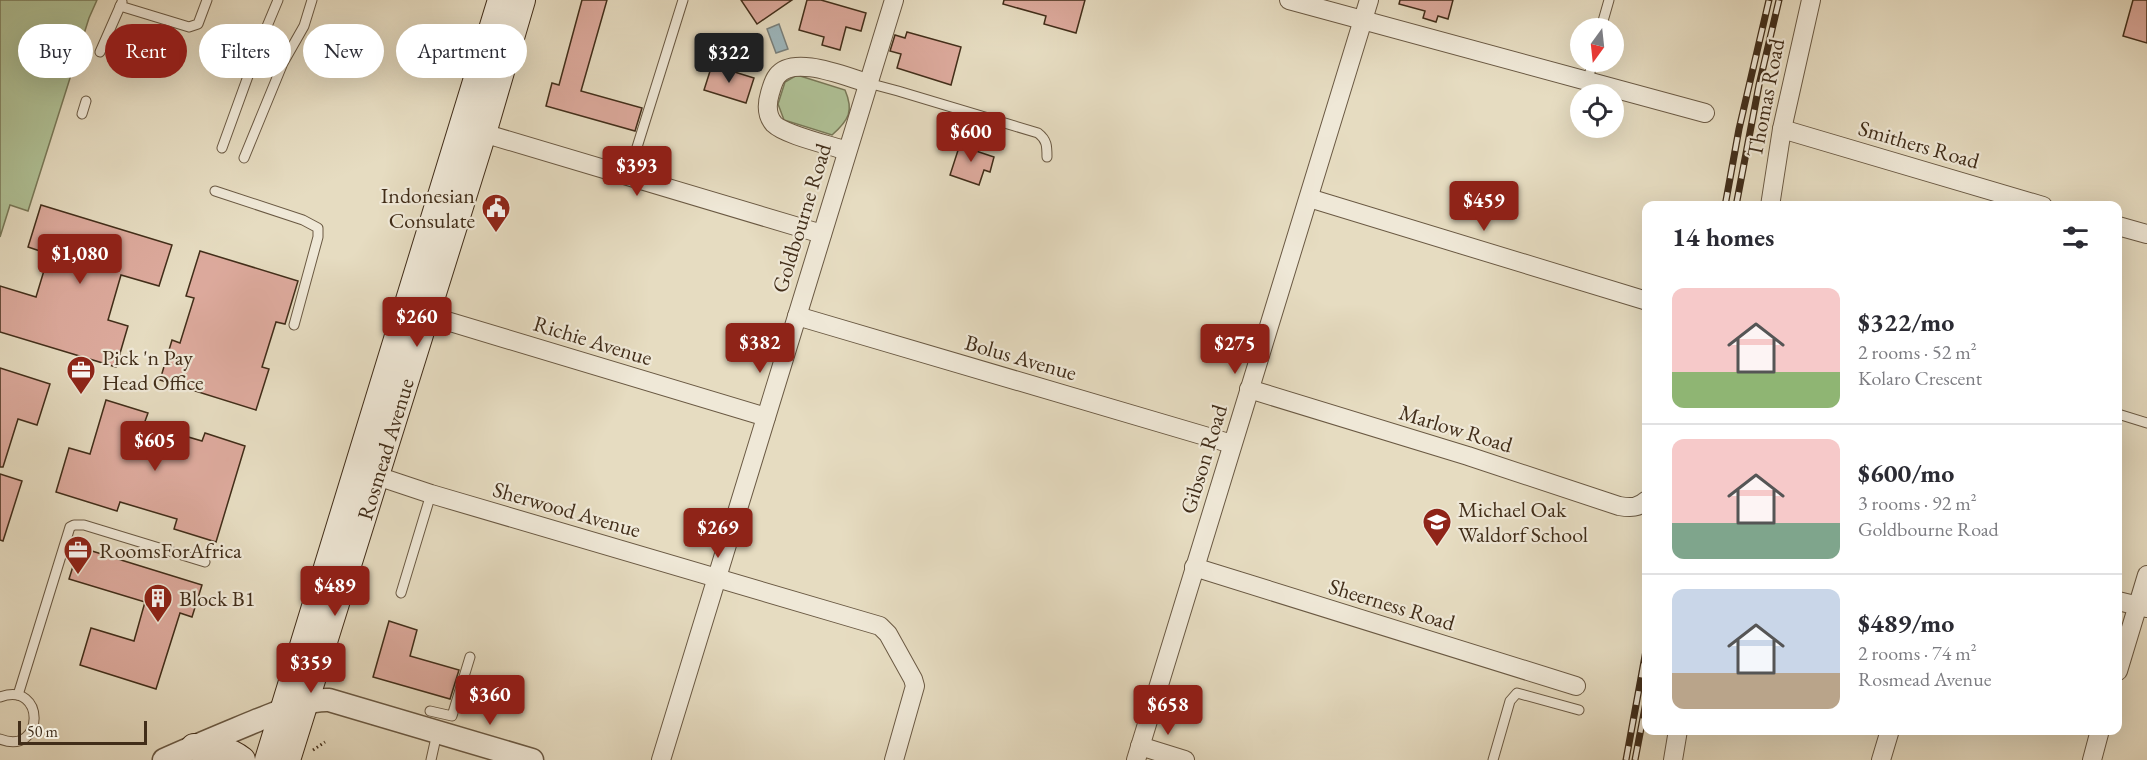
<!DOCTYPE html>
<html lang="en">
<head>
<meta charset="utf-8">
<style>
	:root { --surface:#fff; --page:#f2f2f3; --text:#2b2b33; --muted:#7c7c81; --line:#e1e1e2; --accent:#8f2418 }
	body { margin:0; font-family:"EB Garamond",serif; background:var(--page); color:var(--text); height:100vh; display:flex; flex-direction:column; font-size:22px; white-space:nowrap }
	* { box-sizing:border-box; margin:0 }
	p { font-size:20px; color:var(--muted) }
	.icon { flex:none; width:33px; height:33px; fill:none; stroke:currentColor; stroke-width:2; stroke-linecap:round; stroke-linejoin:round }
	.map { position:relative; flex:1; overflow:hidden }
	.drawer { position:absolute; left:1642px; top:201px; width:480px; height:534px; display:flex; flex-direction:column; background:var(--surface); border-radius:12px; box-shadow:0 6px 24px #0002 }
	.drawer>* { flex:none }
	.top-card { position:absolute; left:18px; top:24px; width:570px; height:54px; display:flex; gap:12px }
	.needle { width:39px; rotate:195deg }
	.tools { position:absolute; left:1570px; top:18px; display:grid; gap:12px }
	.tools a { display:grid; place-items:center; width:54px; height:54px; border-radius:50%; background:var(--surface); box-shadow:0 6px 24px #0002; font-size:30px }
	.scale { position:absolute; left:18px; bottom:15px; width:129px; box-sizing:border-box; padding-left:6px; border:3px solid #412d19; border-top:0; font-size:16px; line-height:21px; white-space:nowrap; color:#412d19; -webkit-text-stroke:4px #efe8d7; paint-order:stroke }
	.price { position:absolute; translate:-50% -51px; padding:0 14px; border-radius:6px; background:var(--accent); color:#fff; font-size:20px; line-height:39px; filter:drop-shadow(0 2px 3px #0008) }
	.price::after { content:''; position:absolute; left:50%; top:36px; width:18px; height:14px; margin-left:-9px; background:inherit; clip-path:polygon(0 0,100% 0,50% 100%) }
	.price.active { background:#222; color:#fff }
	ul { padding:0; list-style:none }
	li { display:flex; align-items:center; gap:18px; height:150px; padding:0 30px }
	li+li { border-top:2px solid var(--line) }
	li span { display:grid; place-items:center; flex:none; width:168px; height:120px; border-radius:12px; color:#555 }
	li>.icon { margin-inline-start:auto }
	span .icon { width:72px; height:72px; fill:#fffc; stroke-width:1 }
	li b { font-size:26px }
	h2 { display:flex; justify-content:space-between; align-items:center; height:72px; padding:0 30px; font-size:26px }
	.pill { padding:0 21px; border-radius:27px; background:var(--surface); box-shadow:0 6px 24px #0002; font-size:21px; line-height:54px }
	.pill.active { background:var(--accent); color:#fff }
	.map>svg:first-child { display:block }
</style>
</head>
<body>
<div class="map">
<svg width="2147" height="760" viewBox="0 0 2147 760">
	<rect width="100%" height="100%" fill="#e6dcc1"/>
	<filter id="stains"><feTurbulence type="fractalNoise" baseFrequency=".00333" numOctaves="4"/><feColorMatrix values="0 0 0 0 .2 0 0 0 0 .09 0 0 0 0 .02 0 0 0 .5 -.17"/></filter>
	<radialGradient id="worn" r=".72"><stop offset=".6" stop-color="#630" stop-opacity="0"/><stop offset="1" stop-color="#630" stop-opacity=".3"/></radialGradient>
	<g fill="#b0c297" stroke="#787858" stroke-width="1.5">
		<polygon points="0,0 97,0 89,18 28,211 10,205 0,237"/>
		<path d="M797,75L845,90C854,111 849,120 832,135L784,120L778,104L785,82Z"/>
	</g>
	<polygon fill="#9db8bf" stroke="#78807d" stroke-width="1.5" points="779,24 788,49 776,53 767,29"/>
	<g fill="#ddaa9d" stroke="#412d19" stroke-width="1.5">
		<polygon points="582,0 607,0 581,91 642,108 635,131 546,106 552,83 559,85"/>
		<polygon points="741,0 792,0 757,24"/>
		<polygon points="807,0 821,0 866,13 861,31 846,27 840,50 822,45 824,37 799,30"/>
		<polygon points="1004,0 1085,0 1076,33 1044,24 1046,16 1003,4"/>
		<polygon points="1400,0 1453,0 1448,19 1438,16 1436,22 1423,18 1425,11 1399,4"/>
		<polygon points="2133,0 2147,0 2147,43 2123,36"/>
		<polygon points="907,32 961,47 951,85 897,68 901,54 890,51 895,35 905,38"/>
		<polygon points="712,65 754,78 746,103 704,90"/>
		<polygon points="962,138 979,144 976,151 994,157 990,172 984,170 979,185 950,175"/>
		<polygon points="41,205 172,245 159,286 121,275 108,320 128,326 116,367 0,332 0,286 36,297 49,254 28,247"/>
		<polygon points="200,251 298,281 285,324 276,322 262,367 269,369 256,410 160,380 172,340 180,343 194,298 186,296"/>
		<polygon points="0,368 50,384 37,425 18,419 3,467 0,467"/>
		<polygon points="106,400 148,413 144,424 202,441 205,433 245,446 216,542 174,529 177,519 120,502 117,511 56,492 69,448 90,454"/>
		<polygon points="0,474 22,481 3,541 0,540"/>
		<polygon points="79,547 202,585 192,617 180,613 156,689 80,665 91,628 134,641 145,602 69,579"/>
		<polygon points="389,621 417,630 410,656 459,670 450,699 373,677"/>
	</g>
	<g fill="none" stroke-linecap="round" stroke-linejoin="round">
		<g stroke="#6a5943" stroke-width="11">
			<g id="service">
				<polyline points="120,6 189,27 198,24 207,0"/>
				<polyline points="1601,28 1609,0"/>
				<polyline points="100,52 122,2"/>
				<polyline points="1587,82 1593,62"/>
				<path d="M868,83L898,91L1038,133C1047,140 1047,146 1047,157"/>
				<polyline points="82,114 86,101"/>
				<polyline points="222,148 260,43 278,0"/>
				<polyline points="244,158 283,63 304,26 312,0"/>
				<polyline points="628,176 683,0"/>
				<polyline points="215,191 303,220 318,228 318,237 294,325"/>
				<polyline points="2118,414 2147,423"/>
				<polyline points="401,593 431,494"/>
				<polyline points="18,695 70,527 74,525 84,525 205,562"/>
				<path d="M0,697C46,680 45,757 0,739"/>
				<polyline points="430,711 452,716 470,657"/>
				<polyline points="431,760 437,733"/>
				<polyline points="1493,760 1510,701 1517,693 1579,710"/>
			</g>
		</g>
		<g stroke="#6a5943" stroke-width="20">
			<g id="minor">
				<polyline points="1289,0 1705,113"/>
				<polyline points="1782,129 2043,206"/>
				<polyline points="473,130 822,234"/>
				<path d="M847,151C830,145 785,135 774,124C766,115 767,103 770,93C772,87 773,81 777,76C793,54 846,77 868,83"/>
				<polyline points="1309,198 1647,301"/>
				<polyline points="1770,206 1782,129 1811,0"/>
				<polyline points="2118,226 2147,234"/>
				<polyline points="417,312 766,417"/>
				<polyline points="797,316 1232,444"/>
				<path d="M1249,389L1468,456L1619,506C1631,508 1638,508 1647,500"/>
				<polyline points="377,476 431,494 880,626 888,634 913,679 915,686 894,760"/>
				<polyline points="1194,567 1576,686"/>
				<polyline points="2118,601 2147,608"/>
				<polyline points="2118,671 2147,575"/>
				<polyline points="1140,746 1185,760"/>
				<polyline points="661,760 894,0"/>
				<polyline points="1136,760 1369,0"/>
				<polyline points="1673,760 1678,730"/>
				<polyline points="1881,760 1890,730"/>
				<polyline points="2092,760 2100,730"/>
			</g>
		</g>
		<g stroke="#6a5943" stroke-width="25">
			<path id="tertiary" d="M164,760C195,746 227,733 258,720C280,712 305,699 329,700L532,760"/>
		</g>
		<g stroke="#412d19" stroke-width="28">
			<g id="secondary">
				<path d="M194,747C212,748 227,748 242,760"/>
				<polyline points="268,760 501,0"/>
				<polyline points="287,760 483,133 522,0"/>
			</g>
		</g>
		<polyline stroke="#412d19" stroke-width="3" stroke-dasharray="1.5 3" stroke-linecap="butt" points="313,750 325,742"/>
		<use href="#service" stroke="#efe8d7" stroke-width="9"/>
		<use href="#minor" stroke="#efe8d7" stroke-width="18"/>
		<use href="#tertiary" stroke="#efe8d7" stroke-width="22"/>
		<use href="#secondary" stroke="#efe8d7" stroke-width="26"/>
		<g stroke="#412d19" stroke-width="7">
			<g id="rail">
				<polyline points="1725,206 1739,129 1769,0"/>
				<polyline points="1736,206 1759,85 1779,0"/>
				<polyline points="1626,760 1647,645"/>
				<polyline points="1635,760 1647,697"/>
			</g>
		</g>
		<use href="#rail" stroke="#efe8d7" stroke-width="4.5" stroke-dasharray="14" stroke-linecap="butt"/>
	</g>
	<defs>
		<g id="civic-pin" transform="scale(1.5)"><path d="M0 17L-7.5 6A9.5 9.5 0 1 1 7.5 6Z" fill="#8f2418" stroke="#efe8d7"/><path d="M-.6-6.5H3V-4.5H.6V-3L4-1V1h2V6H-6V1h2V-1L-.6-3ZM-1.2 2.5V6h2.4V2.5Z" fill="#fff"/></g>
		<g id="office-pin" transform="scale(1.5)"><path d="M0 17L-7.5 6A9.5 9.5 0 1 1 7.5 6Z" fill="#8f2418" stroke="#efe8d7"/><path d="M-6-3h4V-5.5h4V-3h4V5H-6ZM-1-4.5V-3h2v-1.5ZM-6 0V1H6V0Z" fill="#fff"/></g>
		<g id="school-pin" transform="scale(1.5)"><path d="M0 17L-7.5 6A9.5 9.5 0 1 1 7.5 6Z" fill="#8f2418" stroke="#efe8d7"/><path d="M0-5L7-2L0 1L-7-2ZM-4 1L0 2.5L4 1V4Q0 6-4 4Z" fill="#fff"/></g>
		<g id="building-pin" transform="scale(1.5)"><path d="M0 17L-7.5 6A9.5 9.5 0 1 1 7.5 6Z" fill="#8f2418" stroke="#efe8d7"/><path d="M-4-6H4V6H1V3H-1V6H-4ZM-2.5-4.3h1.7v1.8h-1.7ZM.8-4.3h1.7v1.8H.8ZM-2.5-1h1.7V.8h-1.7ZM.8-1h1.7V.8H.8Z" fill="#fff"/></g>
	</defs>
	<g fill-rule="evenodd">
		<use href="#civic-pin" x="496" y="208"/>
		<use href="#office-pin" x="81" y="370"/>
		<use href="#school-pin" x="1437" y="522"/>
		<use href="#office-pin" x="78" y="550"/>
		<use href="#building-pin" x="158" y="598"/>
	</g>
	<g text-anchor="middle" stroke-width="4.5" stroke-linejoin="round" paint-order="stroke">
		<g font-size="22" fill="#412d19" stroke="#efe8d7">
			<text transform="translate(1765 98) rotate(-79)" y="8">Thomas Road</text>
			<text transform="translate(1919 144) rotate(16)" y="8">Smithers Road</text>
			<text transform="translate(801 218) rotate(-73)" y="8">Goldbourne Road</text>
			<text transform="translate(593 340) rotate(17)" y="8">Richie Avenue</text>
			<text transform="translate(1021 357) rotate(16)" y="8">Bolus Avenue</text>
			<text transform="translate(1456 428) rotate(17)" y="8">Marlow Road</text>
			<text transform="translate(385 449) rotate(-73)" y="8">Rosmead Avenue</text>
			<text transform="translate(1203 459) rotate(-73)" y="8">Gibson Road</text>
			<text transform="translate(567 509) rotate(16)" y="8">Sherwood Avenue</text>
			<text transform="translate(1392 604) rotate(17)" y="8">Sheerness Road</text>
		</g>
		<g font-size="22" fill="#412d19" stroke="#efe8d7" text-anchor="start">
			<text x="475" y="203" text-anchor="end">Indonesian<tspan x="475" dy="25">Consulate</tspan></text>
			<text x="102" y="365">Pick 'n Pay<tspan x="102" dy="25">Head Office</tspan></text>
			<text x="1458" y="517">Michael Oak<tspan x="1458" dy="25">Waldorf School</tspan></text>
			<text x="99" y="558">RoomsForAfrica</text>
			<text x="179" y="606">Block B1</text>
		</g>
	</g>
	<rect width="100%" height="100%" filter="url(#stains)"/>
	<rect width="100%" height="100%" fill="url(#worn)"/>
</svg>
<div class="tools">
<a><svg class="needle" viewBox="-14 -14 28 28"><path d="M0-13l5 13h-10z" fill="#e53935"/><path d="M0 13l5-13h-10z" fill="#7c7c81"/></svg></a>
<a><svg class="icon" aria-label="locate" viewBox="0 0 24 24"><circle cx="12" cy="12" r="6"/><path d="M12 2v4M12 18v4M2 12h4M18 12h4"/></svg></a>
</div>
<div class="scale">50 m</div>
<b class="price active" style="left:729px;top:84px">$322</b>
<b class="price" style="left:971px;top:163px">$600</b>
<b class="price" style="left:637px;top:197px">$393</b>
<b class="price" style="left:1484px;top:232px">$459</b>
<b class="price" style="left:80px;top:285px">$1,080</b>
<b class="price" style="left:417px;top:348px">$260</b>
<b class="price" style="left:760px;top:374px">$382</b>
<b class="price" style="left:1235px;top:375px">$275</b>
<b class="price" style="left:155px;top:472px">$605</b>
<b class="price" style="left:718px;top:559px">$269</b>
<b class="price" style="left:335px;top:617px">$489</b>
<b class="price" style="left:311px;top:694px">$359</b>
<b class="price" style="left:490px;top:726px">$360</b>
<b class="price" style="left:1168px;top:736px">$658</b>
<div class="top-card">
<a class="pill">Buy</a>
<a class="pill active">Rent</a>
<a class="pill">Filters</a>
<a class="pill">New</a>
<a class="pill">Apartment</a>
</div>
<section class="drawer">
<h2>14 homes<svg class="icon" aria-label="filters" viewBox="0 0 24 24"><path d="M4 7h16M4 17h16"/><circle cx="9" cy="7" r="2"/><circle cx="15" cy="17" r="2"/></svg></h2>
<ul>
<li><span style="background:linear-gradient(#f6c9c9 70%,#8fb573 0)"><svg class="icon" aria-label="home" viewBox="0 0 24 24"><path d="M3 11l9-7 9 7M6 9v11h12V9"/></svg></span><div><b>$322/mo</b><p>2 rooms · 52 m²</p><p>Kolaro Crescent</p></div></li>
<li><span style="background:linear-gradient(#f6c9c9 70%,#7fa58c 0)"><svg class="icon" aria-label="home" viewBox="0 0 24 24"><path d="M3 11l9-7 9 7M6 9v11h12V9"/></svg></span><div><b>$600/mo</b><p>3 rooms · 92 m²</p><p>Goldbourne Road</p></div></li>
<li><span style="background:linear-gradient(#c9d6e8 70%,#b9a48a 0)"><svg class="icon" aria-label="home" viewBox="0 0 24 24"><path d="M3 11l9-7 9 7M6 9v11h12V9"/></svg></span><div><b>$489/mo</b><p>2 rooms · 74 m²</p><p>Rosmead Avenue</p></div></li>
</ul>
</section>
</div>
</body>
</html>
